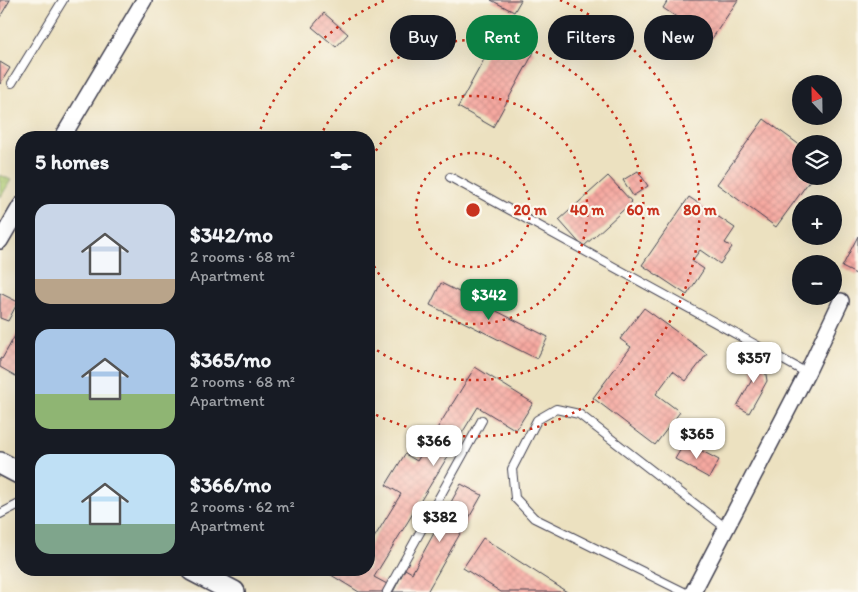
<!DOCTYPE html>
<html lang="en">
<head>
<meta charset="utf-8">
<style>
	:root { --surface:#171b24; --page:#20242c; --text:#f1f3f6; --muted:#9ea1a6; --accent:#0b8043 }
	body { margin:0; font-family:Itim,sans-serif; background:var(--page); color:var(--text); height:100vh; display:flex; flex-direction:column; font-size:19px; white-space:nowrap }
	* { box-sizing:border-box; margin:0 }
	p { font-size:16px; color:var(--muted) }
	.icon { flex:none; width:28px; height:28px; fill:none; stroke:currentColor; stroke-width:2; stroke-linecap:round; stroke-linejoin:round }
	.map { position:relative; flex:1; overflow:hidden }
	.panel { position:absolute; left:15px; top:131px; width:360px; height:445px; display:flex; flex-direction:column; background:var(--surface); border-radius:20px; box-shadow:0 5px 20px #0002 }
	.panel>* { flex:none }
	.guide { position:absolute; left:390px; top:15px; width:392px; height:45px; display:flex; gap:10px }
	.needle { width:32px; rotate:338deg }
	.tools { position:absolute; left:792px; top:75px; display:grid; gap:10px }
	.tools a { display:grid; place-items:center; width:50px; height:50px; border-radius:50%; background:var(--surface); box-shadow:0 5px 20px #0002; font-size:25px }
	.price { position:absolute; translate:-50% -42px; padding:0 11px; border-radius:10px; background:#fff; color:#222; font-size:16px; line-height:32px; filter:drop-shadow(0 1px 2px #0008) }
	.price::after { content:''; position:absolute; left:50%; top:30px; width:15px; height:11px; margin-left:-8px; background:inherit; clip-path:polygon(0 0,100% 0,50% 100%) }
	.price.current { background:var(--accent); color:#fff }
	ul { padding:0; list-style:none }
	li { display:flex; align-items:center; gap:15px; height:125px; padding:0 20px }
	li span { display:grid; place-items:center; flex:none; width:140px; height:100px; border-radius:15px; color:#555 }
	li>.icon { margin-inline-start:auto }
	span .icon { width:60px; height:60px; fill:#fffc; stroke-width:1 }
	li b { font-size:21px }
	h2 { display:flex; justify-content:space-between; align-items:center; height:60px; padding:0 20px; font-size:21px }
	.tag { padding:0 18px; border-radius:22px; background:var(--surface); box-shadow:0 5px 20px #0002; font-size:18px; line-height:45px }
	.tag.current { background:var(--accent); color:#fff }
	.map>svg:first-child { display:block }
</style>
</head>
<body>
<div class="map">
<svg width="858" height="592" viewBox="0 0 858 592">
	<defs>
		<pattern id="grass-tufts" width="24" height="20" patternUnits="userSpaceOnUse" patternTransform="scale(1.25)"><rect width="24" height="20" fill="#b1cf75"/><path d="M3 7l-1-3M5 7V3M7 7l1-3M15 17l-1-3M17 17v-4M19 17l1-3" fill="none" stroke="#98b166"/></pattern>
		<pattern id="building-cross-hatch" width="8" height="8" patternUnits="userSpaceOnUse" patternTransform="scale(1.25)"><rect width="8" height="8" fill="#f6a9a0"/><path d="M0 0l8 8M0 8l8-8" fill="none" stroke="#d3918b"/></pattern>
	</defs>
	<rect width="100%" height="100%" fill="#fbf7ec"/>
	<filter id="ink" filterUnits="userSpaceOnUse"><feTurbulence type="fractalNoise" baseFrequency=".02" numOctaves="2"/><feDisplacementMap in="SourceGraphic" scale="10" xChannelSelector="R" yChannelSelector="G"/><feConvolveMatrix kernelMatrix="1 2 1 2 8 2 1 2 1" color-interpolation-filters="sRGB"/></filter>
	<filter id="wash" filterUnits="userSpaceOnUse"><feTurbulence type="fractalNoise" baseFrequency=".0096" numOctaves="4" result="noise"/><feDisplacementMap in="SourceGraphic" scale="20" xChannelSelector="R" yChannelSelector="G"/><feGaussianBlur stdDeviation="1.12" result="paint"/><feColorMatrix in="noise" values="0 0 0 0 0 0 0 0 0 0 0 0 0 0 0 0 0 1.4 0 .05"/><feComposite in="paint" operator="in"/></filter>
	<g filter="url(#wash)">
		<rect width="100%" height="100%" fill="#ece1c0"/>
		<polygon fill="url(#grass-tufts)" stroke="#6a7858" points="0,175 11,180 0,198"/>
		<g id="blocks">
			<g fill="url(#building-cross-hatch)">
				<polygon points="0,0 10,0 0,17"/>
				<polygon points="491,0 521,0 514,12"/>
				<polygon points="668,0 738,0 711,40 663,8"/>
				<polygon points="324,13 348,34 336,47 312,27"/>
				<polygon points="499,32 534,52 493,127 458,107"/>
				<polygon points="0,62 10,68 0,84"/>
				<polygon points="764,119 801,146 801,176 813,176 776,227 717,184"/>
				<polygon points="638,171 648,186 633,196 623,180"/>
				<polygon points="608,176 632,202 583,247 559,220"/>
				<polygon points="689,197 735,228 725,243 732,247 720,264 700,250 692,261 704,269 687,295 642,265"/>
				<polygon points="858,236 858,275 842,267"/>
				<polygon points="441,283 548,337 537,359 430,305"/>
				<polygon points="0,293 18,302 8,321 0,318"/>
				<polygon points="644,308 707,354 686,381 673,371 656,394 680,412 655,445 593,398 631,347 620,339"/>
				<polygon points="21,325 21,379 0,367 0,358 2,359"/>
				<polygon points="763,356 767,381 749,413 737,406 753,378 750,358"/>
				<polygon points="475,367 533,403 516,430 478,407 374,577 387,584 382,592 359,592 323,570 369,570 369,546 401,494 386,485 405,454 417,461"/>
				<polygon points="685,442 719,460 709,478 675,459"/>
				<polygon points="461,484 482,495 427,592 393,592 405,569 412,573"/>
				<polygon points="483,538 528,567 567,592 501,592 463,568"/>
			</g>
		</g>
	</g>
	<g filter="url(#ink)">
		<use href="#blocks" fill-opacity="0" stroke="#403f4f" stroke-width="1"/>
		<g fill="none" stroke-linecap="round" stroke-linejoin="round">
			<g stroke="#403f4f" stroke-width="10">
				<g id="service">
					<polyline points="12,83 63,0"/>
					<polyline points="450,177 807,373"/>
					<polyline points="0,514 21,503"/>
					<polyline points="387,592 482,420"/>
					<polyline points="684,592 534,518 515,498 512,469 537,420 556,409 579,414 726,528"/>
				</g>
			</g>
			<g stroke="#403f4f" stroke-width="18">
				<g id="minor">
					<polyline points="62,138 144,0"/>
					<polyline points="0,241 21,205"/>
					<polyline points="693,592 807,373 841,301"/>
				</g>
			</g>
			<g stroke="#403f4f" stroke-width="24">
				<g id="secondary">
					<polyline points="0,463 21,474"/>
					<polyline points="192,570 234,592"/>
				</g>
			</g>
			<use href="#service" stroke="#fff" stroke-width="8"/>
			<use href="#minor" stroke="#fff" stroke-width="15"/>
			<use href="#secondary" stroke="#fff" stroke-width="21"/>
		</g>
	</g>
	<g fill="none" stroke="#c8321e" stroke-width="2.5" stroke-dasharray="2.5 5">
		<circle cx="473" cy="210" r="57"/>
		<path d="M369 164A114 114 0 1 1 369 256"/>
		<path d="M320 137A170 170 0 1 1 370 345"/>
		<path d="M258 136A227 227 0 0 1 386 0M560 0A227 227 0 1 1 370 412"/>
	</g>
	<circle cx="473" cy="210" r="8" fill="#c8321e" stroke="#fbf7ec" stroke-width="2.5"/>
	<g font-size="15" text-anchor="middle" font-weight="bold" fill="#c8321e" stroke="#fbf7ec" stroke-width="4.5" stroke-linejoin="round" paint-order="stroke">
		<text x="530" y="215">20 m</text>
		<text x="587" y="215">40 m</text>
		<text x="643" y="215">60 m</text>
		<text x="700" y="215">80 m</text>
	</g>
</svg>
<div class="tools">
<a><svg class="needle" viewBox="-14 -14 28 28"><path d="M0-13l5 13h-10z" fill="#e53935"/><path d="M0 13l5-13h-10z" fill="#9ea1a6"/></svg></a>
<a><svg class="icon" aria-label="layers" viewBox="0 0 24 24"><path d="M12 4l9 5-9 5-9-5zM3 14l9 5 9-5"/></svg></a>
<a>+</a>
<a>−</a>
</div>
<b class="price current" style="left:489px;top:321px">$342</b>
<b class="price" style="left:754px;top:384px">$357</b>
<b class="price" style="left:697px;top:460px">$365</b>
<b class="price" style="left:434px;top:467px">$366</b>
<b class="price" style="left:440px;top:543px">$382</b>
<div class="guide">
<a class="tag">Buy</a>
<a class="tag current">Rent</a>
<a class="tag">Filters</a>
<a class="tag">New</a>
</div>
<section class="panel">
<h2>5 homes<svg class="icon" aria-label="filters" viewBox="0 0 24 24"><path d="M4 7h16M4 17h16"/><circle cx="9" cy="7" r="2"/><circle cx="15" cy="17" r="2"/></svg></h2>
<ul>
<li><span style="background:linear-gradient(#c9d6e8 75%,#b9a48a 0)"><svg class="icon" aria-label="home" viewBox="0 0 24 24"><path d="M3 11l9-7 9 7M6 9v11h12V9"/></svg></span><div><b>$342/mo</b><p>2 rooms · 68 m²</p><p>Apartment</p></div></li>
<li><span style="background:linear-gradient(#a9c7e8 65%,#8fb573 0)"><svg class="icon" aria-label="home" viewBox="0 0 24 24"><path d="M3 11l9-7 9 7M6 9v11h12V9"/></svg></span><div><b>$365/mo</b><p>2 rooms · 68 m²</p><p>Apartment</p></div></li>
<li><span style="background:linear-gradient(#bfe0f5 70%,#7fa58c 0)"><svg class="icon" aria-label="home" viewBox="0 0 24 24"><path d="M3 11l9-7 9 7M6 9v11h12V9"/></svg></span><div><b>$366/mo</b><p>2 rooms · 62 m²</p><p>Apartment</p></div></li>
</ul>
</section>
</div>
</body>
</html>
